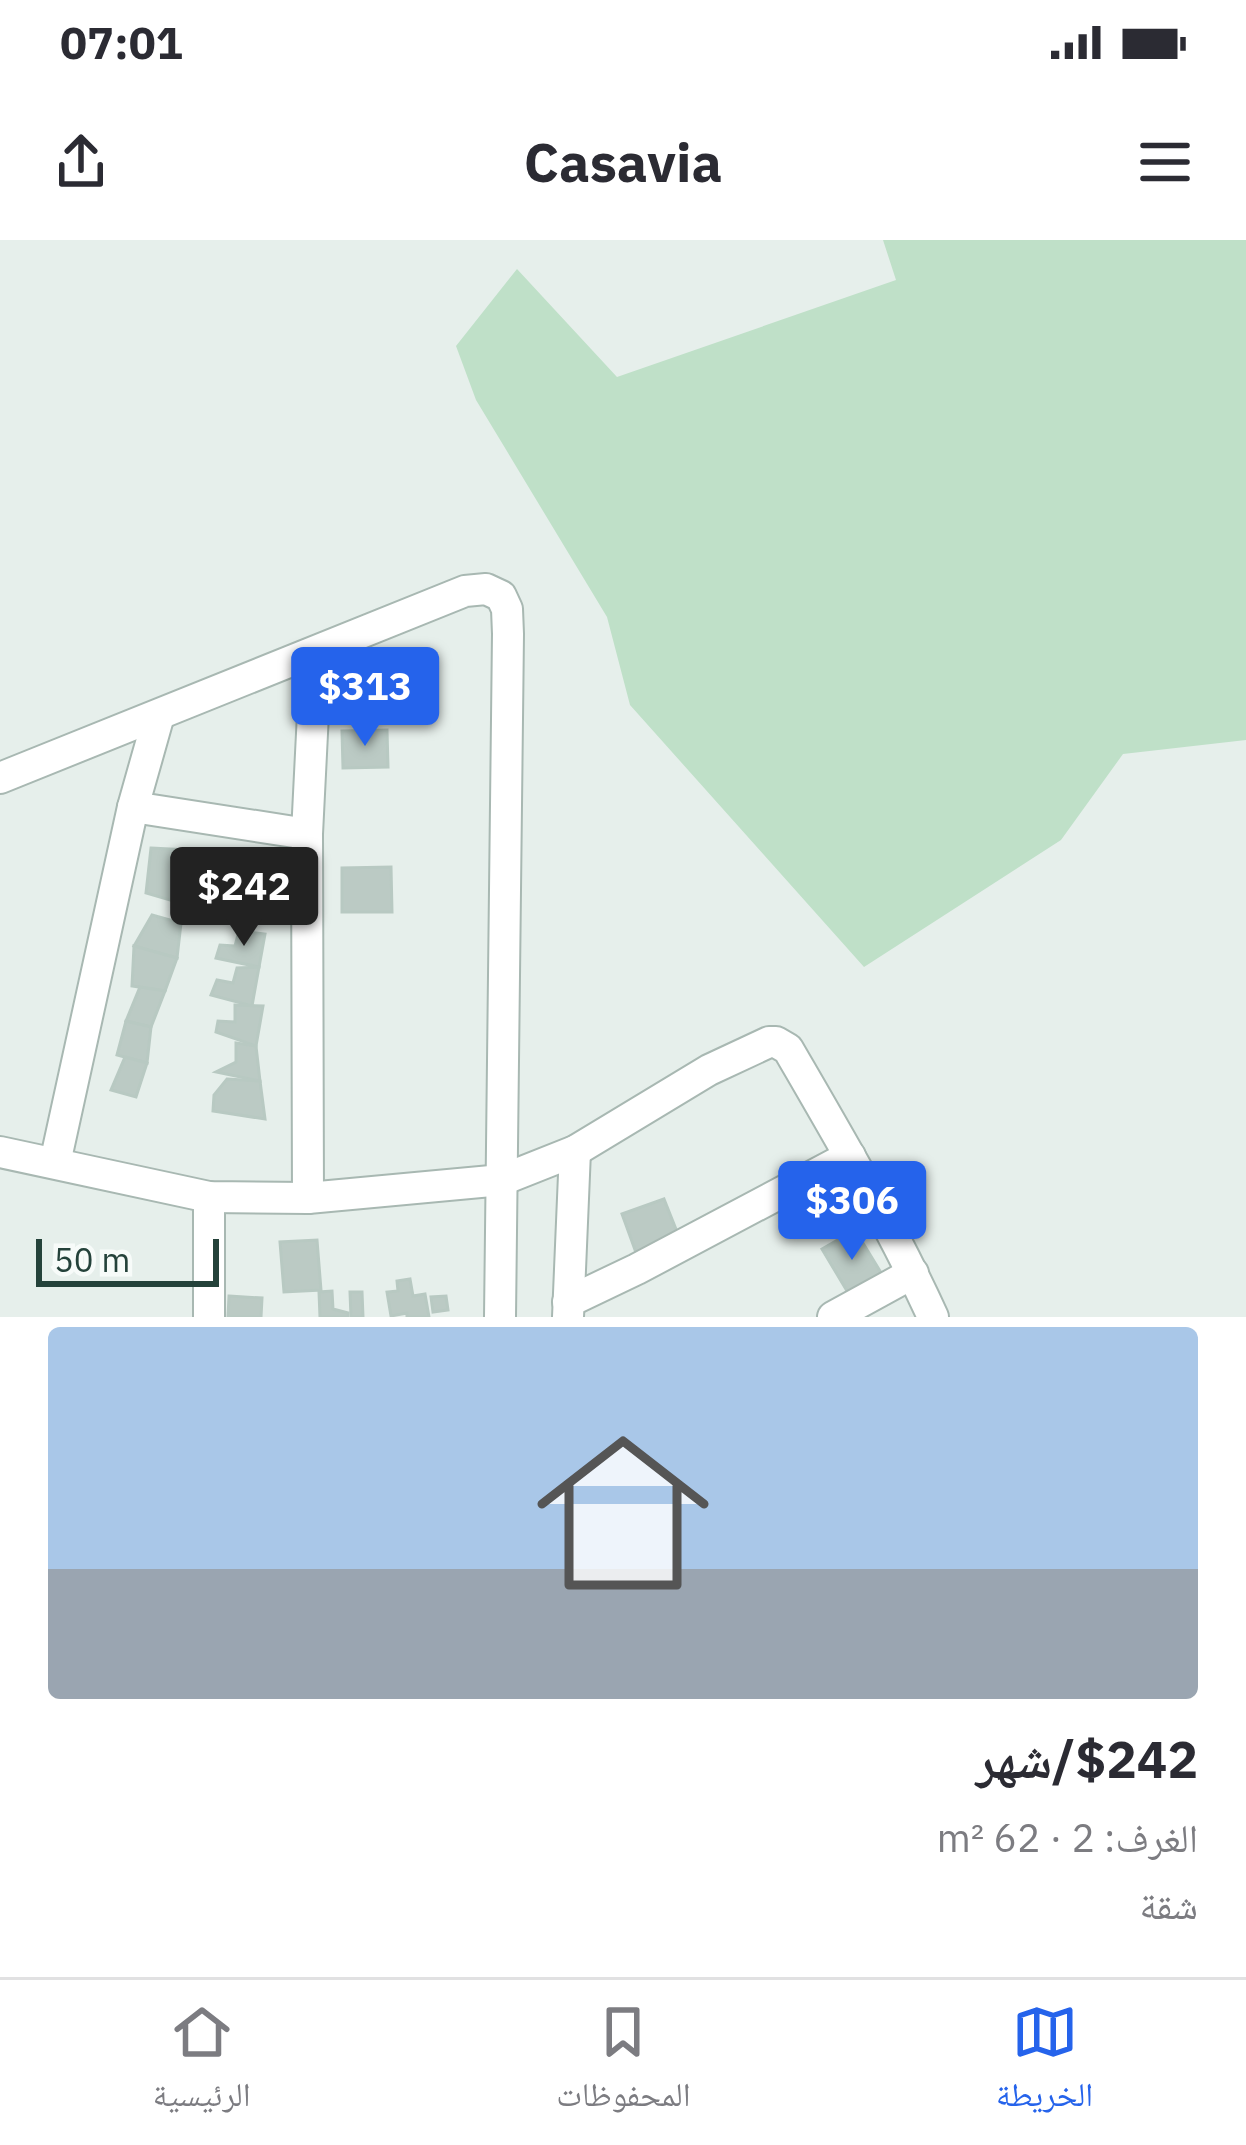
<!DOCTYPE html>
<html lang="ar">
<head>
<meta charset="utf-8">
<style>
	:root { --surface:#fff; --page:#f7f7f7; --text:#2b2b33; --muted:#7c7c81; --line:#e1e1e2; --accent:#2563eb }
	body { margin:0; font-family:"IBM Plex Sans","Noto Naskh Arabic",sans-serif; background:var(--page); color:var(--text); direction:rtl; height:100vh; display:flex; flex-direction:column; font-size:45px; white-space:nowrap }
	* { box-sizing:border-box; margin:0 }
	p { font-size:39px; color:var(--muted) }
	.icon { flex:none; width:66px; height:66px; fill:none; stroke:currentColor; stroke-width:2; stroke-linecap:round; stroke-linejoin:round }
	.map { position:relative; height:1077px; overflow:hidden; direction:ltr }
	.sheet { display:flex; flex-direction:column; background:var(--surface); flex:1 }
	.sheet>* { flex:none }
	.scale { position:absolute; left:36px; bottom:30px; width:183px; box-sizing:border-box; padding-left:12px; border:6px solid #24423a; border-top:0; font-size:33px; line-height:42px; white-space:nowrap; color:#24423a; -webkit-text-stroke:9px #f7fbf9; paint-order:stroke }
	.price { position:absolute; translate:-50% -102px; padding:0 27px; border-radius:12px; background:var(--accent); color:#fff; font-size:39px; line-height:78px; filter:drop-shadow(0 3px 6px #0008) }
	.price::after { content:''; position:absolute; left:50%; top:72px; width:36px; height:27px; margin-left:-18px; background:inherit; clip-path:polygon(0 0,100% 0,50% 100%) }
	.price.selected { background:#222; color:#fff }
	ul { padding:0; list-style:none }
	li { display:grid; align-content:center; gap:24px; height:636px; padding:0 48px }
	li span { display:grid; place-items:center; height:372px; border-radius:12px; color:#555 }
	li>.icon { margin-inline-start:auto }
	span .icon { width:216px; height:216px; fill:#fffc; stroke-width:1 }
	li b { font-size:51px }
	.status { display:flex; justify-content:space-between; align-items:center; height:84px; padding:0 60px; background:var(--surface); direction:ltr }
	.status svg { height:33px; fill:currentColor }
	header { display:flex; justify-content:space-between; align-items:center; height:156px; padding:0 48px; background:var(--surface); font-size:54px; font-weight:800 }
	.tabs { display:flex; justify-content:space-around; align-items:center; height:168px; border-top:3px solid var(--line); background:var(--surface); font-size:33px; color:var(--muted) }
	.tabs a { display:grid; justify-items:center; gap:6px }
	.tabs .selected { color:var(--accent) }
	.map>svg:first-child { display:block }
</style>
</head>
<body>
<div class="status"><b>07:01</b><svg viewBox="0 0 49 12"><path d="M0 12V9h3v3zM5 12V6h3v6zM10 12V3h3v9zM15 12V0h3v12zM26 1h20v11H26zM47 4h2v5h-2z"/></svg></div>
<header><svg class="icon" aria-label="menu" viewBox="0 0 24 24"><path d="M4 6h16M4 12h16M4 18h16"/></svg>Casavia<svg class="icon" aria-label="share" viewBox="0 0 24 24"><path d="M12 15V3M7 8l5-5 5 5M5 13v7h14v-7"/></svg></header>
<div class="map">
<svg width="1246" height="1077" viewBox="0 0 1246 1077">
	<rect width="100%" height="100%" fill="#e6efeb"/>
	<polygon fill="#bfe0c8" points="883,0 1246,0 1246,500 1123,514 1061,600 864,727 630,465 607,377 476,160 456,106 517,29 617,137 896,40"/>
	<g fill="#bbcac4" stroke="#b8c9c2" stroke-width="3">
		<polygon points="387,490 388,527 343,528 342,491"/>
		<polygon points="151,608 188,610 184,664 146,653"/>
		<polygon points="223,610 268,615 261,662 222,662"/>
		<polygon points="391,627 392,672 342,672 342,628"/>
		<polygon points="152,675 181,683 177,718 134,706"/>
		<polygon points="239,691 265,694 259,727 216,718 220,705 235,706"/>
		<polygon points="134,706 177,718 165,751 132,746"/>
		<polygon points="259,727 252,766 211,755 217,740 233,743 237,728"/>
		<polygon points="140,747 165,751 151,787 126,781"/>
		<polygon points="235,765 263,766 256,806 216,792 218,781 235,782"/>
		<polygon points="126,781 151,787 147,823 117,815"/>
		<polygon points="236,803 256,806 260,841 216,832 236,822"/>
		<polygon points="125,817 147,823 136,857 111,850"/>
		<polygon points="227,839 260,841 265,879 213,871 214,855"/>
		<polygon points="664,959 681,1002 638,1018 622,974"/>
		<polygon points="855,990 883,1036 850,1056 822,1009"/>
		<polygon points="317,1000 321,1050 284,1052 280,1002"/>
		<polygon points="410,1039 413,1056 425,1054 429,1077 407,1077 407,1073 391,1076 387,1052 398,1051 397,1041"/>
		<polygon points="332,1051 333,1069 348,1073 348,1077 320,1077 319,1052"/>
		<polygon points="350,1052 362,1052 363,1077 351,1077"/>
		<polygon points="229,1056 262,1058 261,1077 228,1077"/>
		<polygon points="446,1056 448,1070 433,1072 431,1057"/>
	</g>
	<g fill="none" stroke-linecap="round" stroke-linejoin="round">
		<g stroke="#a8b8b2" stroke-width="34">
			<g id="minor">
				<polyline points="0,538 465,351 486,349 501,356 507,369 508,394 500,1077"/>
				<polyline points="133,567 307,594"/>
				<path d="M0,912L209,957L308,958L502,940L575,911L709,830L769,802H776L788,809C839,897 891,985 933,1077"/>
				<polyline points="55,923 133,567 159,475"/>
				<polyline points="209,957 209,1077"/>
				<polyline points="308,958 307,594 316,413"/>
				<polyline points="568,1062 637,1029 850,916"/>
				<polyline points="568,1077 575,911"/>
				<polyline points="833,1077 913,1033"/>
			</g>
		</g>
		<use href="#minor" stroke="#fff" stroke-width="30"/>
	</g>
</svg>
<div class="scale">50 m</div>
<b class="price" style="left:365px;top:509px">$313</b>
<b class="price selected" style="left:244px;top:709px">$242</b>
<b class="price" style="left:852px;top:1023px">$306</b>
</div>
<section class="sheet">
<ul>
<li><span style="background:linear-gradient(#a9c7e8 65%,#9aa5b1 0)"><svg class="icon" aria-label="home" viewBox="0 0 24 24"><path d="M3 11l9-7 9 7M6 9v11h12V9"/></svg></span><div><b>$242/شهر</b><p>الغرف: 2 · 62 m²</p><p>شقة</p></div></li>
</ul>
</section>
<nav class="tabs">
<a class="selected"><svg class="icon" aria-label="map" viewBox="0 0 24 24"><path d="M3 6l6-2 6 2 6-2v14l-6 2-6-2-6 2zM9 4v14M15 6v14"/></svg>الخريطة</a>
<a><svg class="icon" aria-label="saved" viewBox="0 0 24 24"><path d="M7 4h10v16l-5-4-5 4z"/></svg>المحفوظات</a>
<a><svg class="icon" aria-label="home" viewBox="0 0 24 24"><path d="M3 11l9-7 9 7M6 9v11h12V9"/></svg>الرئيسية</a>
</nav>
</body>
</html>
